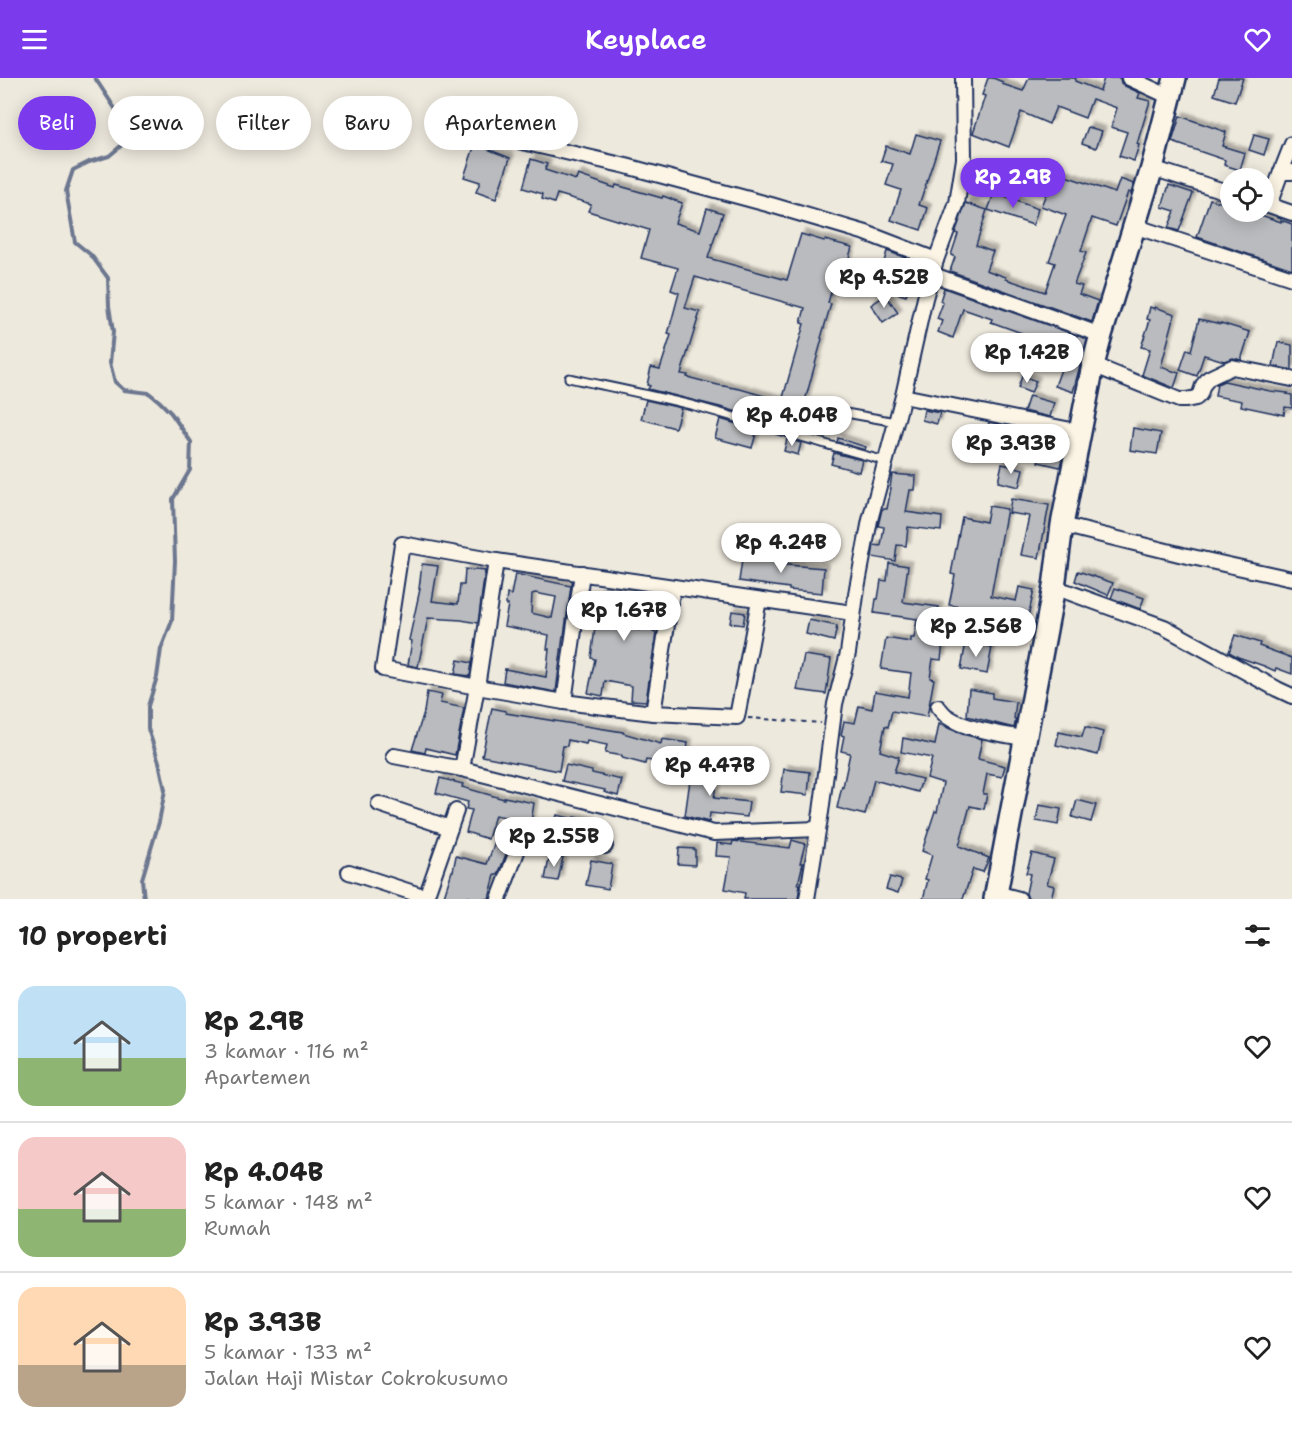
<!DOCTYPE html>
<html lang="id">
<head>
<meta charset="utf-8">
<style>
	:root { --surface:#fff; --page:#f2f2f2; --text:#222; --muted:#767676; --line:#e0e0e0; --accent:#7c3aed }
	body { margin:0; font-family:"Shantell Sans",sans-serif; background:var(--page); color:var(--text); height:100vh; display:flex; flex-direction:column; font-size:22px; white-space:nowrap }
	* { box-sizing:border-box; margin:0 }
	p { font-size:20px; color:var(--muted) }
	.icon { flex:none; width:33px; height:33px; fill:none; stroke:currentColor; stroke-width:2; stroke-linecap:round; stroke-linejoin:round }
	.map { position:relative; height:821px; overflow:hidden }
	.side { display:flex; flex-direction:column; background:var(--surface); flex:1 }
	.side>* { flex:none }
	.top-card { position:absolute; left:18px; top:18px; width:600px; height:54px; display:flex; gap:12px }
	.controls { position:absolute; left:1220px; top:90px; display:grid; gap:12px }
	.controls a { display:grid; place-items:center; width:54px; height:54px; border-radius:50%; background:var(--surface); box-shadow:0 3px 15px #0003; font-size:30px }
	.price { position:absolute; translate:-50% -51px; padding:0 14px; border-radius:21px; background:#fff; color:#222; font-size:20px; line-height:39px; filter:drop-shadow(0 2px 3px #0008) }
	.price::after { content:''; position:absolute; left:50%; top:36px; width:18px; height:14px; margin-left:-9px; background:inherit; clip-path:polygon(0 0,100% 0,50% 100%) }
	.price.selected { background:var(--accent); color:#fff }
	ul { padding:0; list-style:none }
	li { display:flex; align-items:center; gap:18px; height:150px; padding:0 18px }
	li+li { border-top:2px solid var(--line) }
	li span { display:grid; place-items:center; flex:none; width:168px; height:120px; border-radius:18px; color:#555 }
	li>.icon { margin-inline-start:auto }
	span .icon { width:72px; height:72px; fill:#fffc; stroke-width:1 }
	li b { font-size:26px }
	h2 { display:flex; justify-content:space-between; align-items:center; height:72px; padding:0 18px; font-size:26px }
	.chip { padding:0 21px; border-radius:27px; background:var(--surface); box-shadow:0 3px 15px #0003; font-size:21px; line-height:54px }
	.chip.selected { background:var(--accent); color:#fff }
	header { display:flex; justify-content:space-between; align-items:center; height:78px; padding:0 18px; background:var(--accent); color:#fff; font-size:27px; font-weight:600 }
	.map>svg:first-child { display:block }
</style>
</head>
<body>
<header><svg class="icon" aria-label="menu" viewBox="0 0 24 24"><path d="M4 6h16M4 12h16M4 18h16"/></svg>Keyplace<svg class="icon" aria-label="heart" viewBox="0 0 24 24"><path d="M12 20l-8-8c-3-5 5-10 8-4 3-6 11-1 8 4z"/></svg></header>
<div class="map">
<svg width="1292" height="821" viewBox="0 0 1292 821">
	<defs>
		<filter id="shadow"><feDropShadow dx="4" dy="-4" stdDeviation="1.5" flood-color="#0004"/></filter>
	</defs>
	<rect width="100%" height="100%" fill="#eee9dd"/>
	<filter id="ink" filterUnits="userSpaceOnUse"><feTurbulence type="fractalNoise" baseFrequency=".0167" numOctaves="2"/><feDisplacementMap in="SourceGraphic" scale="12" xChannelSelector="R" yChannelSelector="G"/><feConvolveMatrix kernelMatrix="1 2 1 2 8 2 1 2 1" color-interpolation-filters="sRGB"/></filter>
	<g filter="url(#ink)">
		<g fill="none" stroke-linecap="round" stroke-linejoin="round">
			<polyline stroke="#6c778f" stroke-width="4" points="95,0 116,32 123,55 122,67 109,78 89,84 73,92 66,113 75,164 91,177 108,200 109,228 113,254 110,285 115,304 124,312 149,315 159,323 171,335 191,364 190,392 173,421 175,483 172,543 161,571 157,599 148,628 148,651 159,684 165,712 159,744 142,801 144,821"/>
		</g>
		<g fill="#babbbe" stroke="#1b2f5e" stroke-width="1.5" fill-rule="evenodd" filter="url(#shadow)">
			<polygon points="988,0 993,0 1003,4 1002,6 1023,13 1029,0 1076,0 1075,3 1100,13 1104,0 1120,0 1121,5 1125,8 1140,15 1138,20 1150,23 1137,66 1139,67 1134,83 1119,78 1127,54 1111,49 1117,30 1092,21 1085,40 1056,29 1049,46 1021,34 1009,69 973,55 985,18 982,17"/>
			<polygon points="1219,0 1243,0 1235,24 1214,17"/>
			<polygon points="1180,38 1226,54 1222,68 1245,75 1240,92 1224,87 1225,82 1172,64"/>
			<polygon points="1088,49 1102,53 1096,70 1082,65"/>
			<polygon points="916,56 940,63 919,127 928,130 921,152 891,142 901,112 886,107 893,86 881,83 886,68 910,76"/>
			<polygon points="1254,57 1269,61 1264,77 1249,72"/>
			<polygon points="475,66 510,80 496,121 476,114 480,104 464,99"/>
			<path d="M531,81L547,86L545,92L576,102L578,97L615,110L616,107L662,120L663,118L682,125L675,145L700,153L707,130L723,135L708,180L787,202L801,156L824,163L825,162L852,169L843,201L835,199L828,225L831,226L821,260L822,261L797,352L724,330L648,311L650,308L647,307L651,289L660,291L671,257L668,256L679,215L671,212L678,190L641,180L649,152L588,133L591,126L557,116L554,125L542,121L543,116L523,110ZM695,199L805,230L801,245L804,246L782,323L740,311L718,307L687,299L688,297L681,296L700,234L685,230Z"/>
			<polygon points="1057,95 1115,115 1120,101 1134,106 1131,115 1128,114 1116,148 1092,140 1081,173 1086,175 1074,206 1082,208 1079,216 1098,223 1092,244 950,193 955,179 951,177 958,156 955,155 966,125 987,132 976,167 993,173 986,192 1006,199 1006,201 1045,214 1055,185 1049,183 1066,137 1041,128 1048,111 1051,113"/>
			<polygon points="1169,107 1193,115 1179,153 1168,150 1175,133 1162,129"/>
			<polygon points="994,115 1038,131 1033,147 988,132"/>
			<polygon points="1210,121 1230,127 1230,134 1252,134 1281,144 1281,142 1292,146 1292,191 1197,159"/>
			<polygon points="887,173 925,187 921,200 912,197 906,218 877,209"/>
			<polygon points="944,210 1087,261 1073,314 1055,308 1065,280 1055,268 1026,259 1027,257 991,244 992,241 963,231 953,260 938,254 942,243 937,241 943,225 940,223"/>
			<polygon points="886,217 898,235 883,245 871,227"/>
			<polygon points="1150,229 1155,231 1155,229 1175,236 1161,289 1179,295 1174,310 1142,297 1150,271 1141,269 1150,242 1147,241"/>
			<polygon points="1199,241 1221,246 1221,245 1250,254 1241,282 1233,280 1224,283 1204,277 1197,298 1180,292 1187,271 1191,273"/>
			<polygon points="1278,264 1292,267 1292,292 1273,288"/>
			<polygon points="1022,298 1036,303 1031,315 1018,310"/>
			<polygon points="1224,303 1270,313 1288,315 1287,316 1292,317 1292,330 1285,329 1284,337 1241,328 1242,323 1215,318 1217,306"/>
			<polygon points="1029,318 1054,325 1050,339 1024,333"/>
			<polygon points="646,322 681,330 675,350 641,341"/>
			<polygon points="924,332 940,335 937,346 922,342"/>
			<polygon points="720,341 757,352 752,370 715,360"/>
			<polygon points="989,344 1035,354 1033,367 986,357"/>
			<polygon points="1133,350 1161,355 1157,376 1130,372"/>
			<polygon points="838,360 866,369 865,372 837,364"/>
			<polygon points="787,361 801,365 798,377 784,373"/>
			<polygon points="1042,366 1064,371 1060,389 1038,384"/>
			<polygon points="834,375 862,382 859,394 831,386"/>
			<polygon points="1002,386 1023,391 1019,409 998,404"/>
			<polygon points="892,396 916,398 915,412 910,412 906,434 942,439 941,453 908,449 906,468 897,467 895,483 872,479 874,467 881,468 884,449 878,448 882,431 887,431 891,410 890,410"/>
			<polygon points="1011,421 1049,427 1039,480 1021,477 1029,438 1009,435"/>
			<polygon points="989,428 1007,431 991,518 1016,523 1019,509 1034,512 1027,544 971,535 971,531 949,527 955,497 951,496 962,439 986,444"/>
			<polygon points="743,475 776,480 775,486 824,490 822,515 789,512 789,510 739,503"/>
			<polygon points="889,485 908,488 903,524 939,529 937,541 934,541 930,562 943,564 941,582 933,581 930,600 934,601 927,639 892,633 888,649 885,648 880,673 899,679 894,694 922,701 918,714 874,702 865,737 837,730 842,708 843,709 850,675 841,673 844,658 841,657 844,643 855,645 859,628 872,631 875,613 908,619 911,595 881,591 886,560 911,564 911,560 914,560 917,541 874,535 876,521 878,521 881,502 887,503"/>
			<polygon points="422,486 438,488 432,523 458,526 460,507 464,507 465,491 485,493 478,545 461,542 428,540 418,589 408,587 412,563 409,562 420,511 419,511"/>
			<polygon points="1078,493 1113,505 1108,517 1075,503"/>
			<path d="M515,496L571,508L564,558H563L556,614L503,604L505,591L546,599L549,571H547L549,557L504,548L508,527H506L507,516L511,517ZM535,515L556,519L552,540L531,535L532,516Z"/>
			<polygon points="1115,510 1144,520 1140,531 1111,520"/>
			<path d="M601,511L662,520L659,535H657L653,554L656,555L646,623L631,622L632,608L605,603L603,618L588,615L595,581L591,580L595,550L597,551L601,526H599ZM620,529L642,532L639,552L617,548Z"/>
			<polygon points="732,533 745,535 743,547 730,545"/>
			<polygon points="809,542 837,548 834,563 806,556"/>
			<polygon points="1235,557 1260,565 1259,568 1292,580 1292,596 1276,590 1275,593 1264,588 1238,579 1229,574"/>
			<polygon points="966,564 992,569 987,596 961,591"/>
			<polygon points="804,577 831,581 826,616 797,612"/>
			<polygon points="458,582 472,585 470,598 455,596"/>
			<polygon points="969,611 992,615 992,620 1016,624 1014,641 1016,641 1014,650 967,638"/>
			<polygon points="427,614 442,617 440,625 464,630 455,677 426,670 425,675 412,672 424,634"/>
			<polygon points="492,630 506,633 506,635 623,654 623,655 661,666 662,661 688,665 686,679 672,676 670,686 646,682 645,686 622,680 622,678 605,675 607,667 587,663 586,666 568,662 567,668 563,668 559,693 482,678"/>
			<polygon points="939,646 962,656 982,661 978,681 1005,688 1002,699 987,696 983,716 987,716 984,731 970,728 959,768 989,780 983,794 973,791 963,821 923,821 928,802 925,801 932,777 922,773 935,733 937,734 943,705 927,700 932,680 901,674 903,660 935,667"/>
			<polygon points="1085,649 1103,654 1098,677 1056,667 1059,654 1082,659"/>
			<polygon points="566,687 592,693 592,695 622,702 618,718 604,714 605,712 562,703"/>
			<polygon points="691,688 718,691 714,720 749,724 747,739 710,735 709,744 685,738 690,702 689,702"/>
			<polygon points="784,691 810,694 808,717 781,714"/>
			<polygon points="440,700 463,706 462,709 504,721 504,719 534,725 531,744 495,737 488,761 466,754 472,732 466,731 468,724 436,715"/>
			<polygon points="1077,722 1096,727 1091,744 1072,739"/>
			<polygon points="1039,727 1061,731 1058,747 1036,743"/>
			<polygon points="557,737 574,741 574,739 590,743 587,756 571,753 572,752 554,748"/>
			<polygon points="497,758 511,763 498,797 495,797 489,821 476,821 468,819 468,821 443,821 452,793 453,793 456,778 487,786"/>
			<polygon points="792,762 805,766 800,785 803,785 798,806 800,806 798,821 744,821 745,815 725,811 731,779 716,778 717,765 732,767 733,763 790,770"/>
			<polygon points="679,770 695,771 695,787 678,786"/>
			<polygon points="1032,775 1054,781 1047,806 1054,808 1051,821 1028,821 1026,815 1030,796 1026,795"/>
			<polygon points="550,776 563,779 558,803 545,801"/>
			<polygon points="591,782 612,786 608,811 586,807"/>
			<polygon points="890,799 902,802 898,815 886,811"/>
		</g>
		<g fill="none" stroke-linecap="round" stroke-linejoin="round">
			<g stroke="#1b2f5e" stroke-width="11">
				<g id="lane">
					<path d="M569,300C610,309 651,317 691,327C756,344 820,366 886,383"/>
					<polyline points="818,330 896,344"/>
				</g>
			</g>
			<g stroke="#1b2f5e" stroke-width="18">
				<g id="street">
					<polyline points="1129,0 1170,19"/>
					<polyline points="514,62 626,88 771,127 866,155 936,182"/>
					<polyline points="1152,90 1230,115"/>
					<polyline points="1281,94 1292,66"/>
					<polyline points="1263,125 1292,135"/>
					<polyline points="1269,127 1281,94 1292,94"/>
					<polyline points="1134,148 1292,200"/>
					<polyline points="931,196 1101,257"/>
					<polyline points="1093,287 1179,322 1186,322 1196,320 1200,316 1203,307 1209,300 1232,289 1292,301"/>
					<polyline points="903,318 1081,354"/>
					<polyline points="1062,447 1183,477 1292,501"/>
					<polyline points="496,483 402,466 383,591 477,609 462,691 714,755 818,751"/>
					<polyline points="1054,509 1164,549 1277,611 1292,618"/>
					<polyline points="759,522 737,639 653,635 564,624 477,609 496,483 853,535"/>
					<polyline points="564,624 582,495"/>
					<path d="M938,629C941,632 944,637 948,639C966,652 1004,656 1026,661"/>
					<polyline points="653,635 673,509"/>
					<polyline points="394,678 462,691"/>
					<polyline points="379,726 450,750"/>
					<polyline points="349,794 426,819"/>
					<polyline points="996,815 1019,821"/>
					<polyline points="428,821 426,819 456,733"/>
					<polyline points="499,821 524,755 605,768"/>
					<polyline points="807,821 821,734 835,626 848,575 857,510 870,442 903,318 925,220 936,182 957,125 964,81 963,0"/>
				</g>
			</g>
			<g stroke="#1b2f5e" stroke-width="26">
				<polyline id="primary" points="995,821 1054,509 1062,447 1093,287 1101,257 1152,90 1175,0"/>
			</g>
			<polyline stroke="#1b2f5e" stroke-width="2" stroke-dasharray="4.5 4.5" stroke-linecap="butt" points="748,640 821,645"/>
			<use href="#lane" stroke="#fcf5e5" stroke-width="7"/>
			<use href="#street" stroke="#fcf5e5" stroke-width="14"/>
			<use href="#primary" stroke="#fcf5e5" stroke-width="21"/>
		</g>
	</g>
</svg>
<div class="controls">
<a><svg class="icon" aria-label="locate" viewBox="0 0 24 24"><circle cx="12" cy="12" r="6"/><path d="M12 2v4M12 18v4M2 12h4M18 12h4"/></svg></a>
</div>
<b class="price selected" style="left:1013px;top:131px">Rp 2.9B</b>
<b class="price" style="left:884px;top:231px">Rp 4.52B</b>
<b class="price" style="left:1027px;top:306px">Rp 1.42B</b>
<b class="price" style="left:792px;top:369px">Rp 4.04B</b>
<b class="price" style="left:1011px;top:397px">Rp 3.93B</b>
<b class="price" style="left:781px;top:496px">Rp 4.24B</b>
<b class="price" style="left:624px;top:564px">Rp 1.67B</b>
<b class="price" style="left:976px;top:580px">Rp 2.56B</b>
<b class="price" style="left:710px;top:719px">Rp 4.47B</b>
<b class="price" style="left:554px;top:790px">Rp 2.55B</b>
<div class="top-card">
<a class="chip selected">Beli</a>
<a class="chip">Sewa</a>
<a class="chip">Filter</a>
<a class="chip">Baru</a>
<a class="chip">Apartemen</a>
</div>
</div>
<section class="side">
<h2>10 properti<svg class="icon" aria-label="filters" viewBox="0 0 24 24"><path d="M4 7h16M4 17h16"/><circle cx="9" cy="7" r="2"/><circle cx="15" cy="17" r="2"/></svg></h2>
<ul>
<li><span style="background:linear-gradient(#bfe0f5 60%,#8fb573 0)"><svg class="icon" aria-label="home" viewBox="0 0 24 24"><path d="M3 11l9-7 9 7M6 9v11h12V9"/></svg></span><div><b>Rp 2.9B</b><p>3 kamar · 116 m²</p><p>Apartemen</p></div><svg class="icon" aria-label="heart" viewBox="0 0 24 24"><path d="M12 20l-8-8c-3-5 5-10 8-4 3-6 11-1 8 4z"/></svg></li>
<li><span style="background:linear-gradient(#f6c9c9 60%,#8fb573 0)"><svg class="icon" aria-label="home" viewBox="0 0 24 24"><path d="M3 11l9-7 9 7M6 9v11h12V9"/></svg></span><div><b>Rp 4.04B</b><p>5 kamar · 148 m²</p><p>Rumah</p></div><svg class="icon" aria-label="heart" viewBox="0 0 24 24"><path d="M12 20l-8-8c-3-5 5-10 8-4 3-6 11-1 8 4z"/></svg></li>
<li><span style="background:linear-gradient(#ffd9b3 65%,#b9a48a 0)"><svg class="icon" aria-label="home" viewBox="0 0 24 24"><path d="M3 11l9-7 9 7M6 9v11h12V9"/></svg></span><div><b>Rp 3.93B</b><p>5 kamar · 133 m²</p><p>Jalan Haji Mistar Cokrokusumo</p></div><svg class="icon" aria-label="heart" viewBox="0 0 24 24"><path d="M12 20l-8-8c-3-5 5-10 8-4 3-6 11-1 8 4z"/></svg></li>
</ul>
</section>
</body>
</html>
